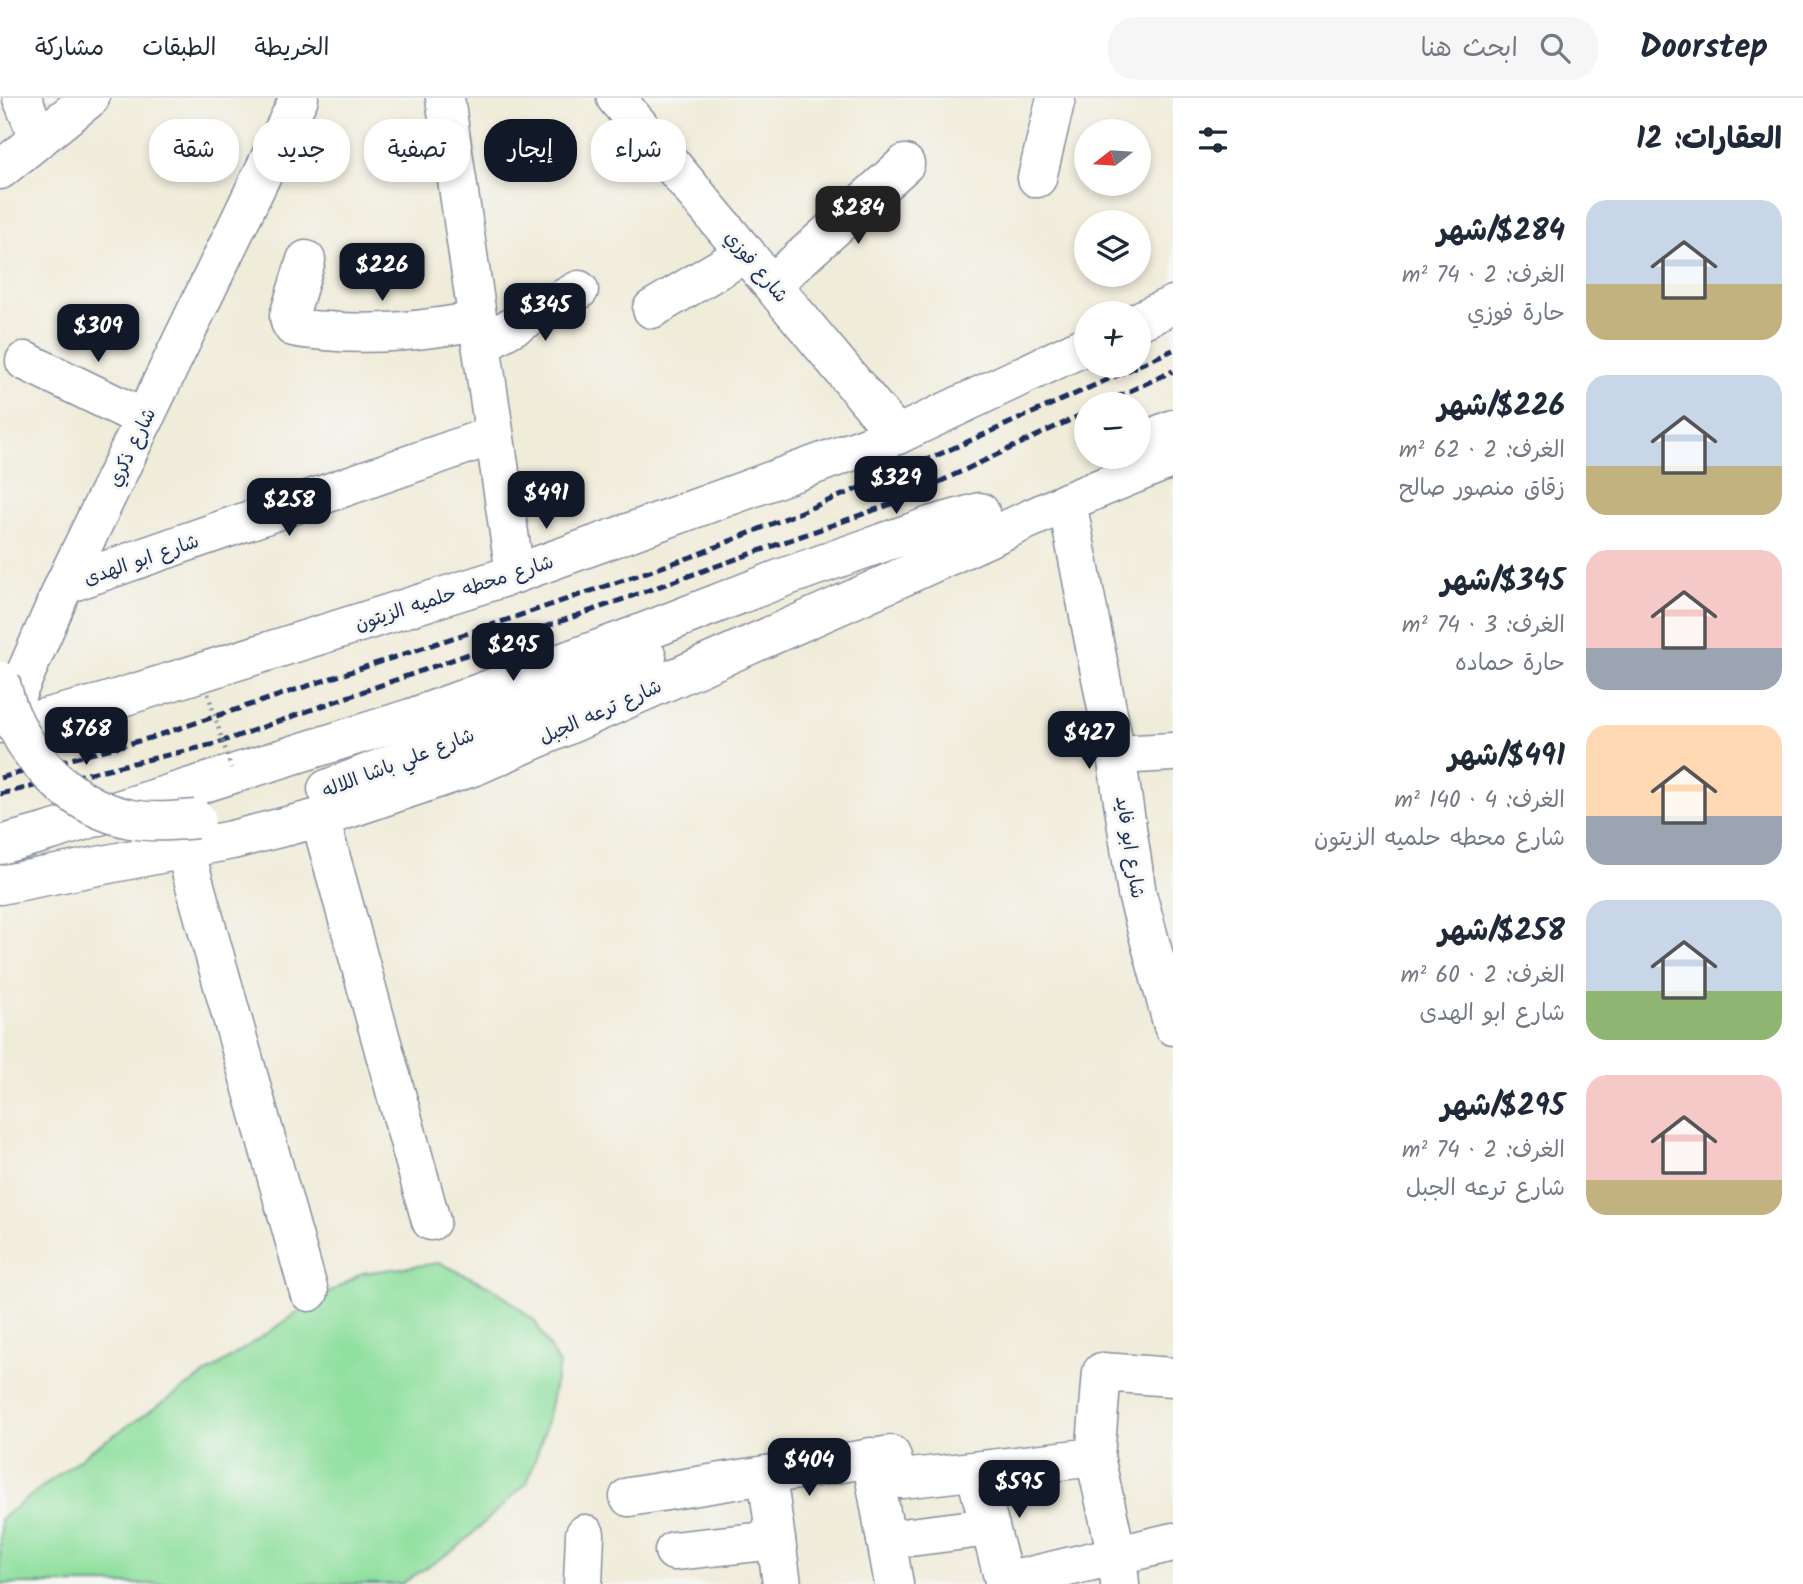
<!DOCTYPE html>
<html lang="ar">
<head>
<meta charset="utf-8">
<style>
	:root { --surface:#fff; --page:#f6f6f7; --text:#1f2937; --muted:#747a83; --line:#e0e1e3; --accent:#111827 }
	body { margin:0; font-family:Kalam,"Playpen Sans Arabic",sans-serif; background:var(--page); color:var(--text); direction:rtl; height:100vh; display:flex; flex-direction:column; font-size:26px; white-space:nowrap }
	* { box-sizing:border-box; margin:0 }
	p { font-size:23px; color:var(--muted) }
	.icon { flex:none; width:38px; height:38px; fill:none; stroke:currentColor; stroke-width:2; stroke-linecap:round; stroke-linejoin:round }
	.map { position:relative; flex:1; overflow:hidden; direction:ltr }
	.details { display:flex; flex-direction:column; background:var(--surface); width:630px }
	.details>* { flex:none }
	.hud { position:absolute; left:21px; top:21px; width:665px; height:63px; direction:rtl; display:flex; gap:14px }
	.needle { width:46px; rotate:253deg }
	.tools { position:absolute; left:1074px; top:21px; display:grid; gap:14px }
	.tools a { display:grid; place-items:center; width:77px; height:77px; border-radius:50%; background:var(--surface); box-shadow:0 4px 10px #0003; font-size:35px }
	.price { position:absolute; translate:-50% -60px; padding:0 16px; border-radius:14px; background:var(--accent); color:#fff; font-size:23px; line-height:46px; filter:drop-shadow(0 2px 4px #0008) }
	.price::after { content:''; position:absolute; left:50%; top:42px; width:21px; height:16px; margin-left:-10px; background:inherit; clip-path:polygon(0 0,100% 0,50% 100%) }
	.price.active { background:#222; color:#fff }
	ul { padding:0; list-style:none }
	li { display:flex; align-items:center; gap:21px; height:175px; padding:0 21px }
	li span { display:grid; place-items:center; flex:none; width:196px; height:140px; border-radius:21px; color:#555 }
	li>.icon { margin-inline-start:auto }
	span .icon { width:84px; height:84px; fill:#fffc; stroke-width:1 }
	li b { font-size:30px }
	h2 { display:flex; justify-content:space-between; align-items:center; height:84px; padding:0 21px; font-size:30px }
	.chip { padding:0 24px; border-radius:28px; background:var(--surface); box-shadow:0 4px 10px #0003; font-size:24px; line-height:63px }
	.chip.active { background:var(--accent); color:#fff }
	header { display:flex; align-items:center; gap:42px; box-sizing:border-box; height:98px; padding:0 35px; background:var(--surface); border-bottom:2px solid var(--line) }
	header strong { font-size:33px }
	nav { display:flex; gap:38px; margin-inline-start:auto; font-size:24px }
	.search { width:490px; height:63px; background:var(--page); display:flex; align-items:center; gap:18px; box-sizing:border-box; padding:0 24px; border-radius:28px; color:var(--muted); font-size:26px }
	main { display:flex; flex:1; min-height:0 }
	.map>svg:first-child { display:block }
</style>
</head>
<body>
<header>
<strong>Doorstep</strong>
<div class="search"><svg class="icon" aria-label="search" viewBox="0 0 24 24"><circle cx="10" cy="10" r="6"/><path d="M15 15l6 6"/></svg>ابحث هنا</div>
<nav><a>الخريطة</a><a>الطبقات</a><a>مشاركة</a></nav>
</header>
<main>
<section class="details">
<h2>العقارات: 12<svg class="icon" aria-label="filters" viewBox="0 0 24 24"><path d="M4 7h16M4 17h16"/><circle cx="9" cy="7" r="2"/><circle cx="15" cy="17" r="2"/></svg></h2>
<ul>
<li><span style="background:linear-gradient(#c9d6e8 60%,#c2b280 0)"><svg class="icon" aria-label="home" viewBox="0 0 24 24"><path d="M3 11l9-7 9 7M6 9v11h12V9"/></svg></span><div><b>$284/شهر</b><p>الغرف: 2 · 74 m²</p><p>حارة فوزي</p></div></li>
<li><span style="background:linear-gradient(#c9d6e8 65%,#c2b280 0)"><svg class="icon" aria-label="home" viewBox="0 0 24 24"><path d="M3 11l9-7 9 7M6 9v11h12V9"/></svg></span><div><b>$226/شهر</b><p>الغرف: 2 · 62 m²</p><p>زقاق منصور صالح</p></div></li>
<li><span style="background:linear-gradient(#f6c9c9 70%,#9aa5b1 0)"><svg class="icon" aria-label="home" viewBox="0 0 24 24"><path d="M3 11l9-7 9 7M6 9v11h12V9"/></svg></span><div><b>$345/شهر</b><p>الغرف: 3 · 74 m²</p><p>حارة حماده</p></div></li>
<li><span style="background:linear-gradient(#ffd9b3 65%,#9aa5b1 0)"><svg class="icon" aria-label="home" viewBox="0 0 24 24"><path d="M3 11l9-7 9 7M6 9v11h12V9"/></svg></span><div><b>$491/شهر</b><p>الغرف: 4 · 140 m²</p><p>شارع محطه حلميه الزيتون</p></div></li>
<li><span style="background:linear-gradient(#c9d6e8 65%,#8fb573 0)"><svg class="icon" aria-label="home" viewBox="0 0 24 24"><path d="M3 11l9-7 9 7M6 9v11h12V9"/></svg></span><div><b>$258/شهر</b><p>الغرف: 2 · 60 m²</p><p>شارع ابو الهدى</p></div></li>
<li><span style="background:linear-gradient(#f6c9c9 75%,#c2b280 0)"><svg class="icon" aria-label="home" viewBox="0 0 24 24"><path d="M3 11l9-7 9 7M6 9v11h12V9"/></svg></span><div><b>$295/شهر</b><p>الغرف: 2 · 74 m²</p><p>شارع ترعه الجبل</p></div></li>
</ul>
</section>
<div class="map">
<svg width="1173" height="1486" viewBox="0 0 1173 1486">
	<rect width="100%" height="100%" fill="#f6f6f2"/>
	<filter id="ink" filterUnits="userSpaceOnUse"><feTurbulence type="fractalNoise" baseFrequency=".0143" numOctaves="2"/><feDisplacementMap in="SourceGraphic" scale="14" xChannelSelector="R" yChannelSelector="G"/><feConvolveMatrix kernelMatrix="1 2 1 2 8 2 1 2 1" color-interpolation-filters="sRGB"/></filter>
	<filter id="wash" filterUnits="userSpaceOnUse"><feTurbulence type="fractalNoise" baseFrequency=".00686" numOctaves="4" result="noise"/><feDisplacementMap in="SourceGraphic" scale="28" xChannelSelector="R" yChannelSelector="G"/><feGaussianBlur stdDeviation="1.57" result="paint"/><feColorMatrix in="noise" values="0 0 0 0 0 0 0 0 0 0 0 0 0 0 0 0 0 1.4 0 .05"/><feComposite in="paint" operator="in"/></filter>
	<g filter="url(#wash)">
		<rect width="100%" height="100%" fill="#f0ecda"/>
		<polygon fill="#90e09f" stroke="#56887e" stroke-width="2" points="440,1165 495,1191 535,1223 559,1267 545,1332 527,1385 457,1450 401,1486 0,1486 0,1421 90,1353 317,1202 362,1175"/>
	</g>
	<g filter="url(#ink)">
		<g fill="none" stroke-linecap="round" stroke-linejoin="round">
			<g stroke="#868e9c" stroke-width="41">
				<g id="minor">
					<polyline points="22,0 39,41"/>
					<polyline points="445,0 515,476"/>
					<polyline points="616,0 897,337"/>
					<polyline points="0,72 90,0"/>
					<polyline points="1037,80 1056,0"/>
					<path d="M306,162L289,218L290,224L293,229C304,232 315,232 326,233C377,238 427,232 477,223"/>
					<polyline points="772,186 905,66"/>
					<polyline points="652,211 746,155"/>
					<polyline points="1139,223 1173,207"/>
					<polyline points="481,246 579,192"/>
					<polyline points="25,263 145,321"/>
					<polyline points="1139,345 1173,331"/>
					<polyline points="1067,404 1116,657 1137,796 1173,928"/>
					<polyline points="64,487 494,337"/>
					<polyline points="4,625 64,487 299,0"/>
					<polyline points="0,626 40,621 103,605 515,476 897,337 1087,247"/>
					<polyline points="1116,657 1173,654"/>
					<polyline points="327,691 482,631 647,559"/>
					<polyline points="320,720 431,1123"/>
					<polyline points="0,747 51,733 411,620 634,538 782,480 933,427 980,414"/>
					<polyline points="185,752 309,1194"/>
					<polyline points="0,787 232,742 327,718 475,668 845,505 1067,404 1173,360"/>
					<polyline points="871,1359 894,1486"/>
					<polyline points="975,1373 1005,1486"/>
					<polyline points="767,1377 782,1486"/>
					<polyline points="629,1399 891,1357 898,1380 902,1381 1095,1359"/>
					<polyline points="886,1442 990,1429"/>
					<polyline points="674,1453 776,1442"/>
					<polyline points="1005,1484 1173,1444"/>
					<polyline points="583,1486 585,1436"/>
					<polyline points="1120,1486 1117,1458 1095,1359 1102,1274 1173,1279"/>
				</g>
			</g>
			<use href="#minor" stroke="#fff" stroke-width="38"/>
			<g stroke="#1b2f5e" stroke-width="5" stroke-dasharray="10 5" stroke-linecap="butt">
				<polyline points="1139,267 1173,252"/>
				<polyline points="1102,306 1173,273"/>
				<polyline points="0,680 150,640 471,534 691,459 913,368 1138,268"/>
				<polyline points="0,696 215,646 897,404 1087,314"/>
			</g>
			<g stroke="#868e9c" stroke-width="41" stroke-linecap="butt">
				<path id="minor-bridge" d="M0,583C4,595 6,608 12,619C34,669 76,710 131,721C153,725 175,723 196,721"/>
			</g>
			<polyline stroke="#868e9c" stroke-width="4.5" stroke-dasharray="2 5" stroke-linecap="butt" points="208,596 231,670"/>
			<use href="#minor-bridge" stroke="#fff" stroke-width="38"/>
		</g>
	</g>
	<g text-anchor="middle" stroke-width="6" stroke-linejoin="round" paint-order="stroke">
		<g font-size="19" fill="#1b2f5e" stroke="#f6f6f2">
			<text transform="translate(757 168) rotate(50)" y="7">شارع فوزي</text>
			<text transform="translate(131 349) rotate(-64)" y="7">شارع ذكري</text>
			<text transform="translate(141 461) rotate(-19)" y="7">شارع ابو الهدى</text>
			<text transform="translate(454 494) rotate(-18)" y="7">شارع محطه حلميه الزيتون</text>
			<text transform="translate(600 613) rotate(-24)" y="7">شارع ترعه الجبل</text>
			<text transform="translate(398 664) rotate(-21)" y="7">شارع علي باشا اللاله</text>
			<text transform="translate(1131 749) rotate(81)" y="7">شارع ابو فايد</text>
		</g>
	</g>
</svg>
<div class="tools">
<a><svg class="needle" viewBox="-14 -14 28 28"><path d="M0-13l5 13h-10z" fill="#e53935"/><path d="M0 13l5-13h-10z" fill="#747a83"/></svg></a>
<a><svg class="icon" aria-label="layers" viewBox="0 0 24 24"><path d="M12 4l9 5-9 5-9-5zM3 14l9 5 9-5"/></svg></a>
<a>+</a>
<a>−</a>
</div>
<b class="price active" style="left:858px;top:148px">$284</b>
<b class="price" style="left:382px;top:205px">$226</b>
<b class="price" style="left:545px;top:245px">$345</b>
<b class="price" style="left:98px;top:266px">$309</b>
<b class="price" style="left:896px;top:418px">$329</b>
<b class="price" style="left:546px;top:433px">$491</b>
<b class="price" style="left:289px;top:440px">$258</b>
<b class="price" style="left:513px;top:585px">$295</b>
<b class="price" style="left:86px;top:669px">$768</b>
<b class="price" style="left:1089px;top:673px">$427</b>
<b class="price" style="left:809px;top:1400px">$404</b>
<b class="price" style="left:1019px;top:1422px">$595</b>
<div class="hud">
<a class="chip">شراء</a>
<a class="chip active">إيجار</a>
<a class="chip">تصفية</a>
<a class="chip">جديد</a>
<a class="chip">شقة</a>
</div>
</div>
</main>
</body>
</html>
